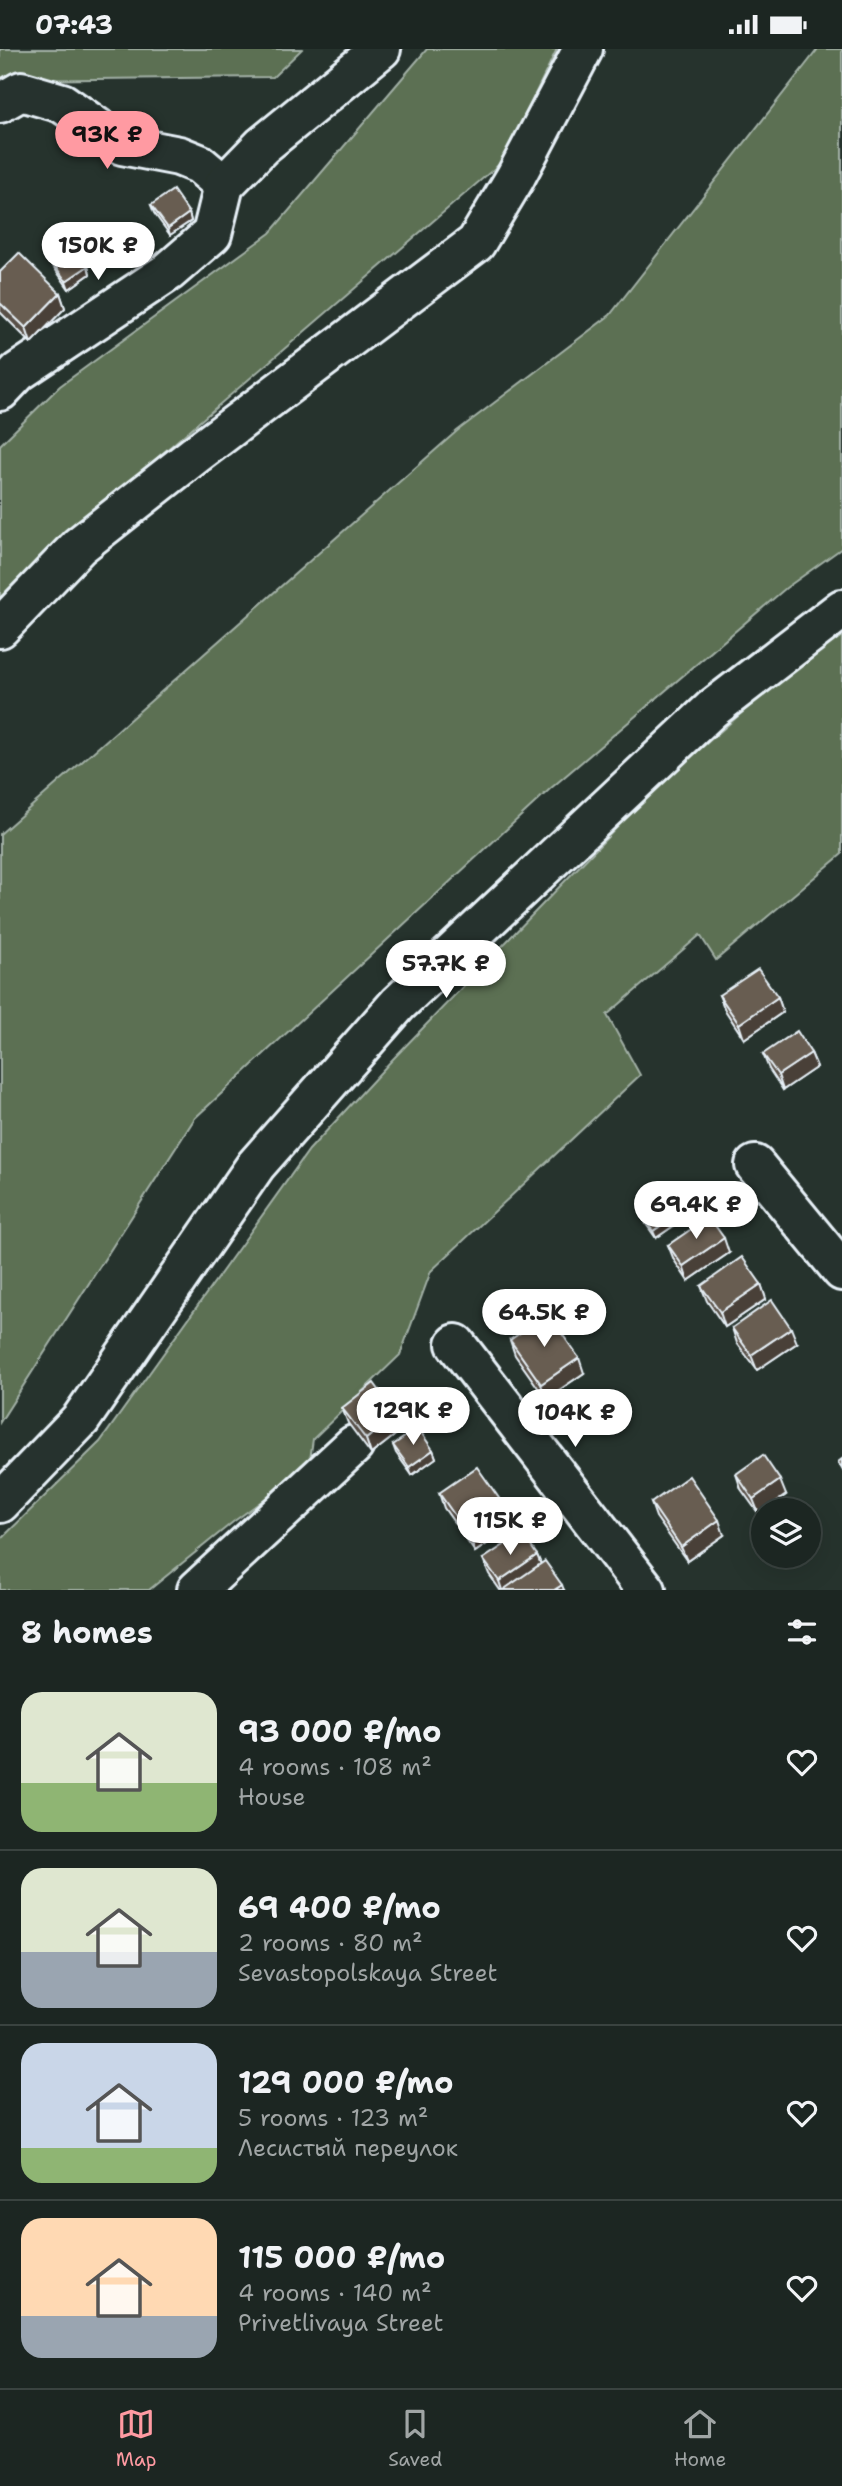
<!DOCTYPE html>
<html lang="en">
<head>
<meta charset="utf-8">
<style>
	:root { --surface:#1c2622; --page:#252e2a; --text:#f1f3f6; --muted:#a0a5a5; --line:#3a4340; --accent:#ff9aa2 }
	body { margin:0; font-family:"Shantell Sans",sans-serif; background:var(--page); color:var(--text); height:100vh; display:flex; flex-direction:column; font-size:26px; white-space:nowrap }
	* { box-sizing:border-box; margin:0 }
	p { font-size:23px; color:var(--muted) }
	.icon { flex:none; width:38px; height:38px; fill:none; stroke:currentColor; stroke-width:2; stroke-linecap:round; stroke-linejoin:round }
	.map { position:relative; height:1541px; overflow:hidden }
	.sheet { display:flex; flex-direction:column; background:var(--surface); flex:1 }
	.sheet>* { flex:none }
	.fabs { position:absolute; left:751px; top:1449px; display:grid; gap:14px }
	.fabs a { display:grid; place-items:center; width:70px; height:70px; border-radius:50%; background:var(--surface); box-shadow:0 7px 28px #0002,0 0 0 2px var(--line); font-size:35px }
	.price { position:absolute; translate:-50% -60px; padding:0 16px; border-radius:24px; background:#fff; color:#222; font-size:23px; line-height:46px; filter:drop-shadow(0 2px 4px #0008) }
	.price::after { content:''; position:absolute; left:50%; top:42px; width:21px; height:16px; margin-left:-10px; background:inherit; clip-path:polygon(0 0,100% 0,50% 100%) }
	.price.active { background:var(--accent); color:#111 }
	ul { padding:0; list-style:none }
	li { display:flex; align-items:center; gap:21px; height:175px; padding:0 21px }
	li+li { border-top:2px solid var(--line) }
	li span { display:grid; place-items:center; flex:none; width:196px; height:140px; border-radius:21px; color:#555 }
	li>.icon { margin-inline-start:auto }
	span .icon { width:84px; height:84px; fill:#fffc; stroke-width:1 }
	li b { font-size:30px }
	h2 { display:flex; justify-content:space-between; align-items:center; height:84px; padding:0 21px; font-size:30px }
	.status { display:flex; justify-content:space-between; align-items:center; height:49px; padding:0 35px; background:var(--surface); direction:ltr }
	.status svg { height:19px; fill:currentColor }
	.dock { display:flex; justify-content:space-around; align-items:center; height:98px; border-top:2px solid var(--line); background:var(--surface); font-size:19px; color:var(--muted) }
	.dock a { display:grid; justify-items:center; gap:4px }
	.dock .active { color:var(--accent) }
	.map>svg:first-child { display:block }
</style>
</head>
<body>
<div class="status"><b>07:43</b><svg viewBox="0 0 49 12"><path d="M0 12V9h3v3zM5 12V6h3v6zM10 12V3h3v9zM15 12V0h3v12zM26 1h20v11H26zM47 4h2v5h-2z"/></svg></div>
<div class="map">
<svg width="842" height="1541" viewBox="0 0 842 1541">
	<rect width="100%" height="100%" fill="#26332d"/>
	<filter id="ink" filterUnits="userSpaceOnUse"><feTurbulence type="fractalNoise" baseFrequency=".0143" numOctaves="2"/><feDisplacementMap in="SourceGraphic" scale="14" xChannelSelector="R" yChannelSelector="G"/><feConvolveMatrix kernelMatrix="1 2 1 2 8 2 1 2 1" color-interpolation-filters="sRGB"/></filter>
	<g filter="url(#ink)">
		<g fill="#5c7053" stroke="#a2b0a6" stroke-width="2">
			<polygon points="0,0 302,0 273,28 12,31 0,40"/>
			<polygon points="427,0 557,0 502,113 93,464 0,558 0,396 60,337 270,184"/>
			<polygon points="818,0 842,0 842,499 786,539 550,740 195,1069 0,1373 0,785 457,382 610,266"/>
			<polygon points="842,582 842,805 716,911 700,886 607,966 640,1026 431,1222 400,1306 313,1390 309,1418 233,1473 149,1541 0,1541 0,1491 100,1393 309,1101 392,1011 655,739 819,597"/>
		</g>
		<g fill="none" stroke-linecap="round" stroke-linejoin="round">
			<g stroke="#e8f1f8" stroke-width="44">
				<g id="minor">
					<polyline points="0,54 21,42 62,54 122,96 179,107 199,115 224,136"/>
					<polyline points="0,342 18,323 168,223 212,185 224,136 262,97 381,0"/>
					<polyline points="0,579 79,497 196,405 476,194 515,129 583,0"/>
					<polyline points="755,1116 842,1222"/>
					<polyline points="456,1295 646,1541"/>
					<polyline points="197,1541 354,1396"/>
				</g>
			</g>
			<g stroke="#e8f1f8" stroke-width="44">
				<polyline id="major" points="0,1454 81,1370 256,1116 398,955 712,660 842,560"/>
			</g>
			<use href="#minor" stroke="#26332d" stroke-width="38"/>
			<use href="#major" stroke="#26332d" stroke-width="38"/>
		</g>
		<g fill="#595046" stroke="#e8f1f8" stroke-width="2">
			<polygon points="151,156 189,164 191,172 170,186 154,164"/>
			<polygon points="50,210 88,217 90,225 69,240 53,217"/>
			<polygon points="0,223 60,244 65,259 31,294 0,263"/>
			<polygon points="719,946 778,948 783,963 744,990 725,961"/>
			<polygon points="811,1004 817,1018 783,1041 769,1020 763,1005"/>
			<polygon points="695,1153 698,1160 656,1189 646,1175 643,1168"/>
			<polygon points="668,1196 729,1204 688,1232 674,1211"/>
			<polygon points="761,1235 766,1250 725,1278 707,1252 701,1237"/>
			<polygon points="732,1279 797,1294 757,1321 737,1294"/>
			<polygon points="510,1291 584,1324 546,1350 515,1306"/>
			<polygon points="342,1359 397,1365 403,1380 371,1405 348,1374"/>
			<polygon points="393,1396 433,1401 436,1409 412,1426 396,1404"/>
			<polygon points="736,1425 786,1446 759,1465 741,1440"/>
			<polygon points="439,1444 513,1477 475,1503 444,1459"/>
			<polygon points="651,1454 724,1486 687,1512 656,1468"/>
			<polygon points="537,1506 541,1515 564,1541 500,1541 489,1525 483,1510"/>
		</g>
		<g fill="#484139" stroke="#e8f1f8" stroke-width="2">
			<polygon points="189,164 191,172 170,186 168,179"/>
			<polygon points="88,217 90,225 69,240 66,232"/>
			<polygon points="60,244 65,259 31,294 26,279"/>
			<polygon points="778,948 783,963 744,990 739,975"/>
			<polygon points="811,1004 817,1018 783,1041 778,1026"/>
			<polygon points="695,1153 698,1160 656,1189 653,1182"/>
			<polygon points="724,1189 729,1204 688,1232 683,1217"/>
			<polygon points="761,1235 766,1250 725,1278 720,1263"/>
			<polygon points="791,1279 797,1294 757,1321 751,1306"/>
			<polygon points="579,1309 584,1324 546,1350 541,1335"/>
			<polygon points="397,1365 403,1380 371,1405 366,1390"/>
			<polygon points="433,1401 436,1409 412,1426 409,1418"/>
			<polygon points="780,1431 786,1446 759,1465 753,1450"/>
			<polygon points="508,1462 513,1477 475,1503 470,1488"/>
			<polygon points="719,1471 724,1486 687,1512 681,1498"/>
			<polygon points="537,1506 543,1521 514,1541 502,1541 499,1532"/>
			<polygon points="562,1536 564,1541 554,1541"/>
		</g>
		<g fill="#675d51" stroke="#e8f1f8" stroke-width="2">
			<polygon points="173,141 189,164 168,179 151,156"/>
			<polygon points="72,195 88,217 66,232 50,210"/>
			<polygon points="19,204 60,244 26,279 0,254 0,223"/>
			<polygon points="758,920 778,948 739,975 719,946"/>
			<polygon points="797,982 811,1004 778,1026 763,1005"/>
			<polygon points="685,1139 695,1153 653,1182 643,1168"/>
			<polygon points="709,1168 724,1189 683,1217 668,1196"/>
			<polygon points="742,1208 761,1235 720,1263 701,1237"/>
			<polygon points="772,1251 791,1279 751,1306 732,1279"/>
			<polygon points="548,1265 579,1309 541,1335 510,1291"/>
			<polygon points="374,1334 397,1365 366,1390 342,1359"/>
			<polygon points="418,1379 433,1401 409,1418 393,1396"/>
			<polygon points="763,1406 780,1431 753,1450 736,1425"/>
			<polygon points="842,1410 842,1420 838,1413"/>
			<polygon points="477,1418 508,1462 470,1488 439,1444"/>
			<polygon points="689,1427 719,1471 681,1498 651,1454"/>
			<polygon points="522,1484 537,1506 499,1532 483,1510"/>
			<polygon points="545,1512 562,1536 554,1541 503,1541"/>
		</g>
	</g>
</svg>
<div class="fabs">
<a><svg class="icon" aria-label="layers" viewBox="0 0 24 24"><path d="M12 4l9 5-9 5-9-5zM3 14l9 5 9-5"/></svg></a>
</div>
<b class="price active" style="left:107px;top:122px">93K ₽</b>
<b class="price" style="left:98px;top:233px">150K ₽</b>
<b class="price" style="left:446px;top:951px">57.7K ₽</b>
<b class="price" style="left:696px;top:1192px">69.4K ₽</b>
<b class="price" style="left:544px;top:1300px">64.5K ₽</b>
<b class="price" style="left:413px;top:1398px">129K ₽</b>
<b class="price" style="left:575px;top:1400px">104K ₽</b>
<b class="price" style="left:510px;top:1508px">115K ₽</b>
</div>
<section class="sheet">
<h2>8 homes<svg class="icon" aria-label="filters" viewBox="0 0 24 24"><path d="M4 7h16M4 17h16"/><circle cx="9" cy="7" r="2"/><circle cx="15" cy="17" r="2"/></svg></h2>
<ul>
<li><span style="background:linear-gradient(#dfe7d0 65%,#8fb573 0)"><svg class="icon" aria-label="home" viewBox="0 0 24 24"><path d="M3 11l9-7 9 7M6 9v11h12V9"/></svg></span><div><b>93 000 ₽/mo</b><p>4 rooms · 108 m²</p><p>House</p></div><svg class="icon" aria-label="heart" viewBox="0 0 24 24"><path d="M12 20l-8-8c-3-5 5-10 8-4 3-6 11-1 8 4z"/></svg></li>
<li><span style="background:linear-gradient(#dfe7d0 60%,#9aa5b1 0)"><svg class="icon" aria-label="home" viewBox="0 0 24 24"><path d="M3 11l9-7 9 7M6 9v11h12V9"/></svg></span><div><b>69 400 ₽/mo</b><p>2 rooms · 80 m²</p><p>Sevastopolskaya Street</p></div><svg class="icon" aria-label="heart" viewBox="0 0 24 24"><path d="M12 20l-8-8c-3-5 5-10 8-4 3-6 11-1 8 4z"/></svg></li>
<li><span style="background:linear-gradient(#c9d6e8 75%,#8fb573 0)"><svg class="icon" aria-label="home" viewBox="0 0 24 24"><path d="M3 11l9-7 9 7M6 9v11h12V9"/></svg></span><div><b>129 000 ₽/mo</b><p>5 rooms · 123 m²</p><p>Лесистый переулок</p></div><svg class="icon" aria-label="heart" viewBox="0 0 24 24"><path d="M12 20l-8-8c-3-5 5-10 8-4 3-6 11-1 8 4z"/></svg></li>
<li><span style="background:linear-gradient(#ffd9b3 70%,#9aa5b1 0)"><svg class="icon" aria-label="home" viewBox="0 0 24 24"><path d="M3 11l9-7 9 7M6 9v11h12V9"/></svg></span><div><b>115 000 ₽/mo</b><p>4 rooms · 140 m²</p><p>Privetlivaya Street</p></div><svg class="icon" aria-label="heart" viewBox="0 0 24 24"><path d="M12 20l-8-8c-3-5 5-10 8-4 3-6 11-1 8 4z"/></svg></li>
</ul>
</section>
<nav class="dock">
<a class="active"><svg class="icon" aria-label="map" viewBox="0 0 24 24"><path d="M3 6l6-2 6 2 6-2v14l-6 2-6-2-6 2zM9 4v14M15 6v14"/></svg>Map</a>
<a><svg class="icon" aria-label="saved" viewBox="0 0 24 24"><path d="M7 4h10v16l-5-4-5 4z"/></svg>Saved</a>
<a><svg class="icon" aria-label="home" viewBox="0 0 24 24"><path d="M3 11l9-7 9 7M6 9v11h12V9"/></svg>Home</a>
</nav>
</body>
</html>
